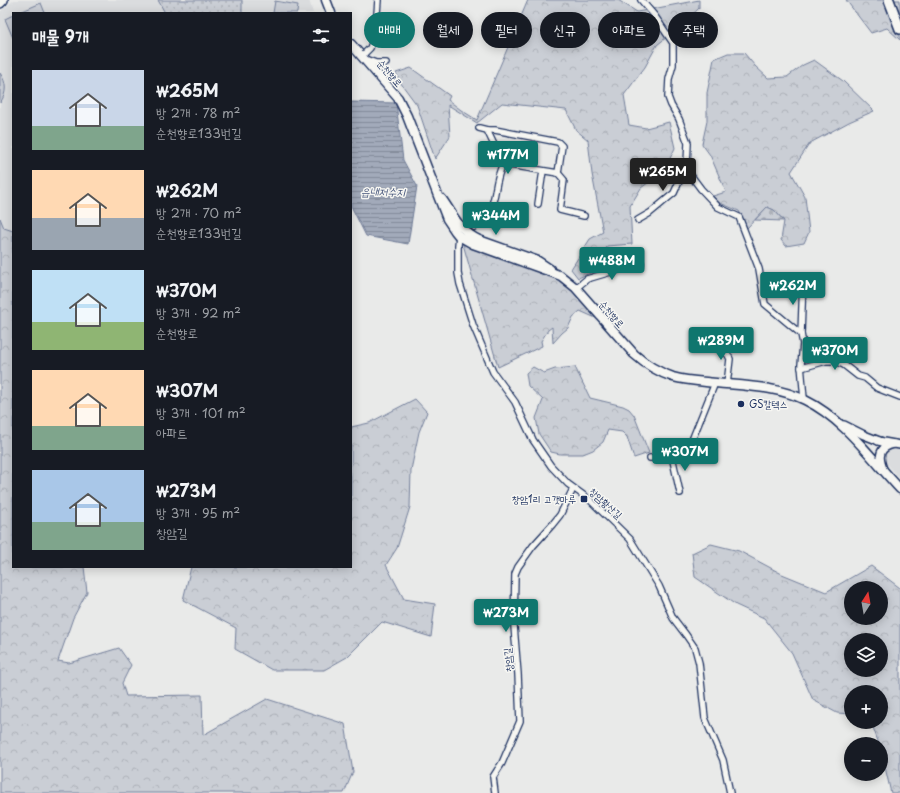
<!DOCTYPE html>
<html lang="ko">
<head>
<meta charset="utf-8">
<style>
	:root { --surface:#171b24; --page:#242831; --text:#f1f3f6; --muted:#9ea1a6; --accent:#0f766e }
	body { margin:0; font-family:"Playpen Sans","Poor Story",sans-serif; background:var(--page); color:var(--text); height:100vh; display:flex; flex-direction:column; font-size:15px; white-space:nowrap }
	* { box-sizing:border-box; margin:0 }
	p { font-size:13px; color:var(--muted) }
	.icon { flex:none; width:22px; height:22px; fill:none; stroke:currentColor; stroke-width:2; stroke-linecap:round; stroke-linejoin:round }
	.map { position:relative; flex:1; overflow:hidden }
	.side { position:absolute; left:12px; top:12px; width:340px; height:556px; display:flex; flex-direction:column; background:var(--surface); border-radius:0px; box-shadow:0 2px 10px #0003 }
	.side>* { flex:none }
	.top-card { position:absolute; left:364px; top:12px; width:380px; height:36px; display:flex; gap:8px }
	.needle { width:26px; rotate:11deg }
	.buttons { position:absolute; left:844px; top:581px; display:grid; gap:8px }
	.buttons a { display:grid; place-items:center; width:44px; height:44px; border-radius:50%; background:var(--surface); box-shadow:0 2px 10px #0003; font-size:20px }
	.price { position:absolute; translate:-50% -34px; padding:0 9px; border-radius:4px; background:var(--accent); color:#fff; font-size:13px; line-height:26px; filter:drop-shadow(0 1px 2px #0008) }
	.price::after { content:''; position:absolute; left:50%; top:24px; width:12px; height:9px; margin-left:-6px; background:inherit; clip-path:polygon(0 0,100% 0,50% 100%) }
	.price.on { background:#222; color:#fff }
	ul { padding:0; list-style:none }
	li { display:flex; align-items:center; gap:12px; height:100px; padding:0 20px }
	li span { display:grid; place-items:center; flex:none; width:112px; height:80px; border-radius:0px; color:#555 }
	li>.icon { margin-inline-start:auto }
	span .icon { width:48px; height:48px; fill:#fffc; stroke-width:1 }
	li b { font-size:17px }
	h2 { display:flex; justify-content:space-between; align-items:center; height:48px; padding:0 20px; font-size:17px }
	.tag { padding:0 14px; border-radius:18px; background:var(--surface); box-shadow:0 2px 10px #0003; font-size:14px; line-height:36px }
	.tag.on { background:var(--accent); color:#fff }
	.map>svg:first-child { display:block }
</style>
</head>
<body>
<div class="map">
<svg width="900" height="793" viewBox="0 0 900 793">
	<defs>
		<pattern id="grass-dots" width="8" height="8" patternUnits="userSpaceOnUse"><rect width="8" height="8" fill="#caced5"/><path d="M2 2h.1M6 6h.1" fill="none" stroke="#adb1b9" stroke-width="1.8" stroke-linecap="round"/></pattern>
		<pattern id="forest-crowns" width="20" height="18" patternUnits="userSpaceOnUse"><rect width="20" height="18" fill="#caced5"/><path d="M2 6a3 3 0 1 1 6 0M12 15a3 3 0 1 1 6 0" fill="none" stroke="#adb1b9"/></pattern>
		<pattern id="cemetery-stones" width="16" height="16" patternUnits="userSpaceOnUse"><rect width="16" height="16" fill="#caced5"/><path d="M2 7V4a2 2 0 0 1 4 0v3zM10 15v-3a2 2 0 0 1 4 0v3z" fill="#adb1b9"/></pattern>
		<pattern id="water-rules" width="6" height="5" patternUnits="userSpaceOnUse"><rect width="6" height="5" fill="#a2aaba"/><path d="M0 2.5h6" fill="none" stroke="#838b9a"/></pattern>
	</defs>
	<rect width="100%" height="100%" fill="#e9eae9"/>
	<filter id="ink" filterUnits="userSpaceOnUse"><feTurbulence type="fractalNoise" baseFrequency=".025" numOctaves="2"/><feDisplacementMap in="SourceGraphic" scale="8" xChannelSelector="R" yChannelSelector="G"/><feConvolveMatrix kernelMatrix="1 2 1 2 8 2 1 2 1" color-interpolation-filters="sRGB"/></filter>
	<g filter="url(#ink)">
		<g fill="#dadcde">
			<polygon points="14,0 309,0 313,13 13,13 13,277 0,283 0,12"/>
			<polygon points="892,447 900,447 900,478 887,464 885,460 886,452"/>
		</g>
		<polygon fill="url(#grass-dots)" stroke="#727e9a" points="158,0 242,0 242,13 165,13"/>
		<g fill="url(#forest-crowns)" stroke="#727e9a" fill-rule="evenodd">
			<polygon points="528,0 618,0 637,12 699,0 699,8 687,21 657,45 645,67 624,95 629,125 646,128 669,122 675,148 664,171 641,188 630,206 632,244 607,246 604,256 601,249 588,262 605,267 578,278 571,269 590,239 603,232 592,174 588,140 576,130 566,110 502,103 477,123 448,105 450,136 435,159 417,105 400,82 396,73 411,68 450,96 448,100 461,110 477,120"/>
			<polygon points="846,0 900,0 900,40 887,28 871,33"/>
			<polygon points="728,53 744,53 755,66 768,78 787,77 803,65 814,60 843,81 874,111 849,122 810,143 791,172 805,197 809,232 804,243 786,246 781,240 784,221 774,210 767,207 747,228 739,211 720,203 713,196 726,192 710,155 702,144 707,121 707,93 714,59"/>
			<polygon points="0,218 4,228 13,231 13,567 84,567 87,592 73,618 58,661 69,663 119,648 131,665 122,683 126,696 202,695 203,735 267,699 345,724 353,772 344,793 0,793"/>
			<polygon points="463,244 555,277 575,291 598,319 580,311 573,317 568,328 562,333 553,343 552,327 548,330 541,341 542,346 498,367"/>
			<polygon points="533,367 544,373 555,369 575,367 590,398 623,406 629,409 634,415 649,453 634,458 627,437 622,432 608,430 603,442 593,450 583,454 560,454 551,452 539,434 536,418 543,400 528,386 526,373"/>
			<polygon points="415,399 427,412 419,432 411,470 410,507 397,548 386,565 404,599 435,604 431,637 382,622 347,657 324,670 272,670 235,649 236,628 183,600 191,567 351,567 351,427 369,423"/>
			<path d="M711,544L739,551L782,574L826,592L871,566L900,588V793H891L881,750V744H879L871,722H881V692H851V714L837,713L813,700L792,653L764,618L736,605L695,577L692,553ZM851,588H881V618H851ZM851,640H881V670H851Z"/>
		</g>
		<polygon fill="url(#cemetery-stones)" stroke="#727e9a" points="767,207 774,210 784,221 755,220"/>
		<g fill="#caced5" stroke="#727e9a">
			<polygon points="275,1 298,5 297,13 273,13"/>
			<polygon points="41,3 45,13 18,13"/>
			<polygon points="13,15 13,38 5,19"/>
			<path d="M0,73C7,83 7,93 0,103Z"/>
		</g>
		<polygon fill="url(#water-rules)" stroke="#6c7995" points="351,102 396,103 403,160 417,186 408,244 366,236 351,206"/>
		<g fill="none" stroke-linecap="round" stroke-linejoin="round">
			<g stroke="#1b2f5e" stroke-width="8">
				<g id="minor">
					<polyline points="641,0 654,15 673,43 673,65 669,79 668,97 671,105 679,119 688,143 687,164 689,173 701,189 718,207 739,217 759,269 765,304 801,334 803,344 801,365 804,399"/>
					<polyline points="362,56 370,48 372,43 373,33 376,28 378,0"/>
					<polyline points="365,59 376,63 386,63"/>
					<polyline points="487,130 495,130 558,142 562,146 558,173 503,164"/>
					<polyline points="558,173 564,180 560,210 584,216"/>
					<polyline points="538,204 543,171"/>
					<polyline points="638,220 650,213 674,193 687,164"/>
					<path d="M474,227C502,207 490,189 503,164L487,130L479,128"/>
					<polyline points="459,236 458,245 458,273 460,284 473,325 493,372 515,402 533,440 551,466 568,484 590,500 630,539 659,586 673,618 686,635 695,648 699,663 705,718 723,760 730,793"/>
					<polyline points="576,288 587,279 641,263"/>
					<polyline points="801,334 803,280"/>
					<polyline points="713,340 728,355 730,359 727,384"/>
					<polyline points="801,368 826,361 835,361 844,365 858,376 865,378 877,388 900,397"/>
					<polyline points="672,456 680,493"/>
					<polyline points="650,458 672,456 692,440 715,383"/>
					<polyline points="495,793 493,777 502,763 520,721 518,674 514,626 515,574 518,567 533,546 552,525 560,515 573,489"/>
				</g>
			</g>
			<g stroke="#1b2f5e" stroke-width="10">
				<g id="tertiary">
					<polyline points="844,425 864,435 882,442"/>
					<polyline points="878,441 900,445"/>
					<path d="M883,469C878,456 879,447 894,444"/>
				</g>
			</g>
			<g stroke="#1b2f5e" stroke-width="11">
				<g id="secondary">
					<polyline points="326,0 331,13"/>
					<path d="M351,44L398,98L407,116L447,219L455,231L459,236L473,244L551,272L561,276L576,288L634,354C645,364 658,372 673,377C684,380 695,381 706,382C739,386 774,385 805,400C844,419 871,458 900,489"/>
					<path d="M442,199C455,217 457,229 479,240L538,261L550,269"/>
				</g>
			</g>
			<g stroke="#1b2f5e" stroke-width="12">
				<polyline id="primary" points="0,3 3,0"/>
			</g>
			<g stroke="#1b2f5e" stroke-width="12">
				<polyline id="trunk" points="889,0 900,29"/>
			</g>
			<use href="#minor" stroke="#f6f6f2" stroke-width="5.5"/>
			<use href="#tertiary" stroke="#f6f6f2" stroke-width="7"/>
			<use href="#secondary" stroke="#f6f6f2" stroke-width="8"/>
			<use href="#primary" stroke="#f6f6f2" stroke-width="9"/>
			<use href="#trunk" stroke="#f6f6f2" stroke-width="9"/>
		</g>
	</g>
	<g fill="#1b2f5e" stroke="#f6f6f2" stroke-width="1.5">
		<circle cx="741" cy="404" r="4"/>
		<rect x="580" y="495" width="8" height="8" rx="2"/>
	</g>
	<g text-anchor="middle" stroke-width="3" stroke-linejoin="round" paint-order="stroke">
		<g font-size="10" fill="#1b2f5e" stroke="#f6f6f2">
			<text transform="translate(390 73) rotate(49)" y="4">순천향로</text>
			<text transform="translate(612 314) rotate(49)" y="4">순천향로</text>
			<text transform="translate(606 503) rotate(42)" y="4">창암황산길</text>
			<text transform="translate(508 660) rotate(-96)" y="4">창암길</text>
		</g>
		<g font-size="10" fill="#1b2f5e" stroke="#f6f6f2" text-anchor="start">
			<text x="749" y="408">GS칼텍스</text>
			<text x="576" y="503" text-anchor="end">창암1리 고갯마루</text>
		</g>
		<g font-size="11" font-style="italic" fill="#44547a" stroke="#f6f6f2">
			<text x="383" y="196">읍내저수지</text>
		</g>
	</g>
</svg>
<div class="buttons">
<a><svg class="needle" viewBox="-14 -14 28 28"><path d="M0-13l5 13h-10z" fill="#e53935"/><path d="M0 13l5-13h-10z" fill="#9ea1a6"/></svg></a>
<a><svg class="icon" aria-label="layers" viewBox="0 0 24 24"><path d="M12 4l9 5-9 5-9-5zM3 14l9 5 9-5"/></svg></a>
<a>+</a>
<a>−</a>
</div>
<b class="price" style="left:508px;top:175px">₩177M</b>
<b class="price on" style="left:663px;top:192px">₩265M</b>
<b class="price" style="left:496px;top:236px">₩344M</b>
<b class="price" style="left:612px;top:281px">₩488M</b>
<b class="price" style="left:793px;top:306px">₩262M</b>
<b class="price" style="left:721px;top:361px">₩289M</b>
<b class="price" style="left:835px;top:371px">₩370M</b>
<b class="price" style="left:685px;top:472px">₩307M</b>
<b class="price" style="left:506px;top:633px">₩273M</b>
<div class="top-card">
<a class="tag on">매매</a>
<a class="tag">월세</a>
<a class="tag">필터</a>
<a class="tag">신규</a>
<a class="tag">아파트</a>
<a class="tag">주택</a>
</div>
<section class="side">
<h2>매물 9개<svg class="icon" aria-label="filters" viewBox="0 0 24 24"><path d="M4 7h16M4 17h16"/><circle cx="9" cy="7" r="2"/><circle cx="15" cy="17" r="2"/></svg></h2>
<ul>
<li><span style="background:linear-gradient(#c9d6e8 70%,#7fa58c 0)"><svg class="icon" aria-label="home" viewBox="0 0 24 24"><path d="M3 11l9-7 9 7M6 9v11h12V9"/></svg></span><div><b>₩265M</b><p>방 2개 · 78 m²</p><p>순천향로133번길</p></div></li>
<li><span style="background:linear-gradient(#ffd9b3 60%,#9aa5b1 0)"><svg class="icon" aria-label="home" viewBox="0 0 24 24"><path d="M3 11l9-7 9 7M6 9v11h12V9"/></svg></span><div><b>₩262M</b><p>방 2개 · 70 m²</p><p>순천향로133번길</p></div></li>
<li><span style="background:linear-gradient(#bfe0f5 65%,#8fb573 0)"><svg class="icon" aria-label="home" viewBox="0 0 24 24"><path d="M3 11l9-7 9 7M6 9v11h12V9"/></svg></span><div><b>₩370M</b><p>방 3개 · 92 m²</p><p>순천향로</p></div></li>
<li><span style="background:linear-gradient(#ffd9b3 70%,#7fa58c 0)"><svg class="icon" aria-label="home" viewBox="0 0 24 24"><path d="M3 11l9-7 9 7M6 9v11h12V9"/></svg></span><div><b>₩307M</b><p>방 3개 · 101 m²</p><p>아파트</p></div></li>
<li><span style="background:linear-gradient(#a9c7e8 65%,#7fa58c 0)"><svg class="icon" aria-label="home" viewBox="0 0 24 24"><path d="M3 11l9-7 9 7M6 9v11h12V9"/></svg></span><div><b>₩273M</b><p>방 3개 · 95 m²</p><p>창암길</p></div></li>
</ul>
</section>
</div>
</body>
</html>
